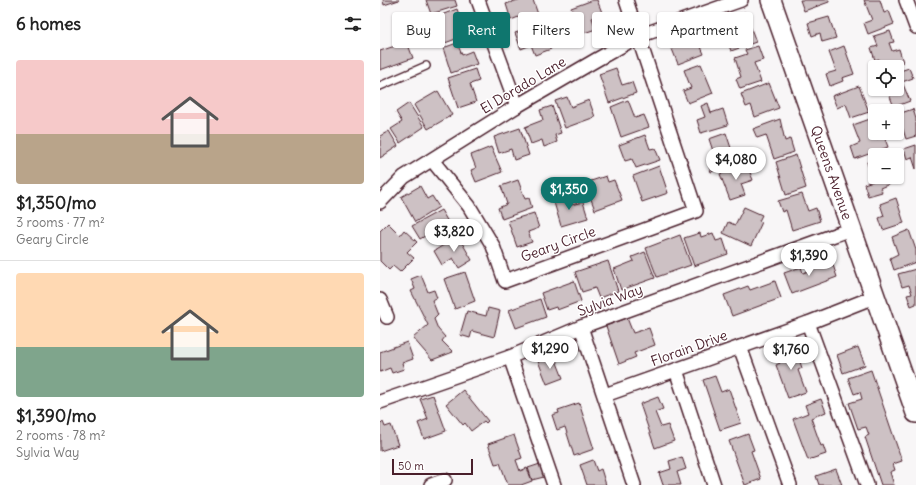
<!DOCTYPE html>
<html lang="en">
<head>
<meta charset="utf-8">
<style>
	:root { --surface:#fff; --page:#f6f6f6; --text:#222; --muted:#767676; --line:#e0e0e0; --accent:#0f766e }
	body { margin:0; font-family:Delius,sans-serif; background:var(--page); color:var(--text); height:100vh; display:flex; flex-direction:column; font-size:15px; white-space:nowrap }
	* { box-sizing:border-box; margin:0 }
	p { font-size:13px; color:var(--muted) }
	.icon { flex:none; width:22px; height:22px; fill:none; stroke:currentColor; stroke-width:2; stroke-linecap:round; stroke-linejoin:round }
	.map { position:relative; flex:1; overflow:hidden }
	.sheet { display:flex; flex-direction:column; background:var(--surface); width:380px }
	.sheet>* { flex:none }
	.top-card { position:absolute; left:12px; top:12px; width:380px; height:36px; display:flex; gap:8px }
	.fabs { position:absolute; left:488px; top:60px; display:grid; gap:8px }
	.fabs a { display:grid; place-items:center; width:36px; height:36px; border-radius:4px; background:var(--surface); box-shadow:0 1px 3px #0004; font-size:20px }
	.scale { position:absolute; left:12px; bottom:10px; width:81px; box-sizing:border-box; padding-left:4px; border:2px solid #4a1f2b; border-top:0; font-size:11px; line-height:14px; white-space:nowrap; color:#4a1f2b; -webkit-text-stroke:3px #fff; paint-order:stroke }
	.price { position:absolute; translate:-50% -34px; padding:0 9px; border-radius:14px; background:#fff; color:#222; font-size:13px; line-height:26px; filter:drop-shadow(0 1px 2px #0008) }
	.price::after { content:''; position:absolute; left:50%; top:24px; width:12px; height:9px; margin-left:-6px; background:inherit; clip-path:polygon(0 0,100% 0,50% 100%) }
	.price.current { background:var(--accent); color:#fff }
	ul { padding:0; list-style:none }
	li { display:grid; align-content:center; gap:8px; height:212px; padding:0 16px }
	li+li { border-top:1px solid var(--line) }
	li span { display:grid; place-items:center; height:124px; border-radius:4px; color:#555 }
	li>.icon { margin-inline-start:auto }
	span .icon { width:72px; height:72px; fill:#fffc; stroke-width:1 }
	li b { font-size:17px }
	h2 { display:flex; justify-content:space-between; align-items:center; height:48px; padding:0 16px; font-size:17px }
	.pill { padding:0 14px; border-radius:4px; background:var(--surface); box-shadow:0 1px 3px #0004; font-size:14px; line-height:36px }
	.pill.current { background:var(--accent); color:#fff }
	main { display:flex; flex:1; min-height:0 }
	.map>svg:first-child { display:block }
</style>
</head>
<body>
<main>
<section class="sheet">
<h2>6 homes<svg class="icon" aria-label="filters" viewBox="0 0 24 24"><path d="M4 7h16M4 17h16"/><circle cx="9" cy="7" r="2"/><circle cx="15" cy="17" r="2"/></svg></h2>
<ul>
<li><span style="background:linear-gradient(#f6c9c9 60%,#b9a48a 0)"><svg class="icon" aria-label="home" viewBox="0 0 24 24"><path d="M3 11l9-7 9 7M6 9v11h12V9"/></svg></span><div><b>$1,350/mo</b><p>3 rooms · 77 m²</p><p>Geary Circle</p></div></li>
<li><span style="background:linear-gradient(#ffd9b3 60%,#7fa58c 0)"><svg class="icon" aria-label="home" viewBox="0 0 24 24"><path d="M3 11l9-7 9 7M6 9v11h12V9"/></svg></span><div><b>$1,390/mo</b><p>2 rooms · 78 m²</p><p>Sylvia Way</p></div></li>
</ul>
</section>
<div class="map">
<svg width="536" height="485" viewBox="0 0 536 485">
	<rect width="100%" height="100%" fill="#f8f6f7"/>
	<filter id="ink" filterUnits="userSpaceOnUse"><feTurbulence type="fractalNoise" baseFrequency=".025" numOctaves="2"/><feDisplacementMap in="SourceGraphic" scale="8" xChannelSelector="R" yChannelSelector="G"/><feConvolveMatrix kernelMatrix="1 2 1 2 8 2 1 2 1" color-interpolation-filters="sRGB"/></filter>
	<g filter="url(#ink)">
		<g fill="#cdc1c4" stroke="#4a1f2b">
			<polygon points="3,0 19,0 4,5"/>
			<polygon points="46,0 75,0 77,6 51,14"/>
			<polygon points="138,0 153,0 160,20 145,26 141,16 131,20 126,4"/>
			<polygon points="213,0 217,0 223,15 212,18 216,29 201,34 191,8"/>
			<polygon points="420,0 449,0 449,2 424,11"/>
			<polygon points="484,0 500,0 504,13 509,11 514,24 488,34 484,23 492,20"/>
			<polygon points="77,9 83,26 80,27 84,36 65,43 61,32 54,35 48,20"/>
			<polygon points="365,12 376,42 351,51 348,43 354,41 346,18"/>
			<polygon points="449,17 456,38 442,42 440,33 432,36 428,23"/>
			<polygon points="166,22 169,30 165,32 171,49 155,55 151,45 141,49 135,33"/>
			<polygon points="510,31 514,42 509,43 512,51 519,49 523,62 508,67 502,67 499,59 495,60 491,48 498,46 494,36"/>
			<polygon points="303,33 308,44 318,40 324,54 298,64 288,39"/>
			<polygon points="27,42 33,58 0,70 0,51"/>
			<polygon points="77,43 82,55 92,51 97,64 71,73 63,48"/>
			<polygon points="378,46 383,60 374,63 381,82 360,89 356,79 361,77 355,58 367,54 365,50"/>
			<polygon points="464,46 474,74 462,78 463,81 450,86 446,74 456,71 449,52"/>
			<polygon points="321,64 333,93 308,103 303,91 311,88 304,70"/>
			<polygon points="236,68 242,85 252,82 256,93 229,103 219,74"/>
			<polygon points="529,68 533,78 522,82 530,101 514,107 507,89 517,89 517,72"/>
			<polygon points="95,69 99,81 90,84 96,102 78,108 68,78"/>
			<polygon points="389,83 399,108 375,117 371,105 366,107 361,94"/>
			<polygon points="479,86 489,112 471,118 466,104 457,108 452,96"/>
			<polygon points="58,91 72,115 48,129 34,105"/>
			<polygon points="187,97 191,107 209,100 215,117 185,128 175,101"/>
			<polygon points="248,100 255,118 264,115 269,127 241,137 231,107"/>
			<polygon points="29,103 44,127 20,143 11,129 22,122 16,112"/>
			<polygon points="328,103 331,113 343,109 348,125 321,133 317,120 325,117 321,106"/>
			<polygon points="172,106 181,133 175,135 177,142 164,147 162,140 151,144 145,127 163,120 160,110"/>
			<polygon points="533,109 536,119 536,136 526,139 518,114"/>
			<polygon points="400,119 405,141 410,139 414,152 394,159 386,135 377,138 373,129"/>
			<polygon points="490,119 497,139 504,136 508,147 475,159 471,147 480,143 473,125"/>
			<polygon points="140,128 149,155 134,160 131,149 119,153 114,137"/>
			<polygon points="9,131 18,146 0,158 0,136"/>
			<polygon points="346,133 356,163 331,172 327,160 335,157 329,139"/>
			<polygon points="265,135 270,149 275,148 280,160 256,168 252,159 245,161 239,145"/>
			<polygon points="536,145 536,169 532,157 527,159 524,149"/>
			<polygon points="111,147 122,172 96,182 91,170 96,168 91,155"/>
			<polygon points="416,155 426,188 406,195 396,162"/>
			<polygon points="495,159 495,177 515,177 517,181 500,188 502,192 488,196 484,184 493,181 487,162"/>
			<polygon points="367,165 373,180 361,184 365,195 350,200 340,174"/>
			<polygon points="279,166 288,193 262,202 253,176"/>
			<polygon points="226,176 228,182 234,180 242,200 215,210 205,183"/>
			<polygon points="138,180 145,199 149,198 152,208 122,219 118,208 127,204 121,186"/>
			<polygon points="40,186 47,199 52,196 59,207 35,222 21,197"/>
			<polygon points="188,194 191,205 203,202 208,218 181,226 173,199"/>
			<polygon points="422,194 428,211 436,208 440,221 412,230 406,210 402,212 398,201"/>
			<polygon points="516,198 524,223 503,230 499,218 504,216 500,204"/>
			<polygon points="364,207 382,215 379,221 382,222 371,246 343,233 348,222 355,225"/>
			<polygon points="61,210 75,234 61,242 55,230 40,239 32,226"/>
			<polygon points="154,213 159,228 148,232 152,242 137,247 128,221"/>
			<polygon points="8,223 20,235 24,230 37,242 27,252 34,258 20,272 13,266 9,270 0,261 0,231"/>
			<polygon points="529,230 536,250 536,262 514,270 510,258 518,254 512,237"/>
			<polygon points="320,233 321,237 333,233 336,241 343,239 348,254 314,266 304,238"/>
			<polygon points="300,235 311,265 277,277 266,248"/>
			<polygon points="78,236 92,260 79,268 73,258 62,265 54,251"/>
			<polygon points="265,252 275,278 241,290 234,269 254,261 252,257"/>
			<polygon points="228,261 238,291 219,298 215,288 202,292 195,272"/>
			<polygon points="452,262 457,277 412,294 404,273 421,267 423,273"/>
			<polygon points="536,269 536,304 531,306 527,295 532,294 529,285 522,287 518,274"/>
			<polygon points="85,272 95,301 75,309 64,279"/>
			<polygon points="41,275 48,292 54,290 57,298 52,300 58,315 54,319 58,329 65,337 62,341 73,352 52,360 33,338 48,325 31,291 35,289 31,279"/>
			<polygon points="194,281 201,301 177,310 176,307 167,310 161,293"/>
			<polygon points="395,281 401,298 352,316 344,295 368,286 370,290"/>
			<polygon points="160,299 166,317 136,328 129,310"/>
			<polygon points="108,308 120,311 114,337 92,331 90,338 80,335 87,311 106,316"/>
			<polygon points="247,318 253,333 269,328 275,345 254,353 256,357 239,364 226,326"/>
			<polygon points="27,342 33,359 22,363 24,369 12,373 10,368 0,372 0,352"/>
			<polygon points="419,345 424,357 419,359 422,368 418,370 426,392 408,398 396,365 400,363 396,354"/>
			<polygon points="478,347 485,365 463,373 457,355"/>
			<polygon points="174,355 183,378 167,384 158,361"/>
			<polygon points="491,370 522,461 513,464 515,470 510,472 514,485 501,485 485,437 489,435 486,427 478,429 469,403 482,399 480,392 474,394 468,378"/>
			<polygon points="335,376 341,392 349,389 361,423 340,430 323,380"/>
			<polygon points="83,390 108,421 106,423 104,421 91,431 85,423 83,425 66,404"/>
			<polygon points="53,395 66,431 44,439 38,423 48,419 40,399"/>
			<polygon points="278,397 283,409 275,412 281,427 288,425 294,441 275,448 260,404"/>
			<polygon points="441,399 446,412 431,418 441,446 443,445 446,454 428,460 413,419 428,413 425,405"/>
			<polygon points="199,403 214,449 194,456 185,427 177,430 172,415 179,413 178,410"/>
			<polygon points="3,422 5,427 11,425 18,445 0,451 0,423"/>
			<polygon points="368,434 374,450 371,451 381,479 365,485 349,441"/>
			<polygon points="134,435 142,458 136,460 140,471 147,468 152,481 141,485 128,485 120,463 115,464 108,444"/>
			<polygon points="302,457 306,469 297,472 301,485 283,485 279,473 291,469 289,461"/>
			<polygon points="213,460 217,471 221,469 226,485 207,485 200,465"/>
			<polygon points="160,464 164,477 152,480 148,468"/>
			<polygon points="456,469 462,485 439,485 436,476"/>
		</g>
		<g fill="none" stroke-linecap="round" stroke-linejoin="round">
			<g stroke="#4a1f2b" stroke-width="10">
				<polyline id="lane" points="0,86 46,66"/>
			</g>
			<g stroke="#4a1f2b" stroke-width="16">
				<g id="street">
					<polyline points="98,0 137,106"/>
					<polyline points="526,0 536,27"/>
					<polyline points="52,160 89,206 113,246 125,281 316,211 246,0"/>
					<polyline points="0,202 24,177 137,106 216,60 259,36 361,0"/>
					<polyline points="0,300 7,317"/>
					<polyline points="428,323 487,485"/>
					<polyline points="201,327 254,485"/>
					<polyline points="360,347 410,485"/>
					<polyline points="130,357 174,485"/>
					<polyline points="296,370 334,485"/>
					<polyline points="225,395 428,323 494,297"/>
					<polyline points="0,402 130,357 201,327 471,229"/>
					<polyline points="51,485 65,480"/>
				</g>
			</g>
			<g stroke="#4a1f2b" stroke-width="22">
				<g id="secondary">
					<path id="s1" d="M391,0L536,413"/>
				</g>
			</g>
			<use href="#lane" stroke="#fff" stroke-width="7"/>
			<use href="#street" stroke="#fff" stroke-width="13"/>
			<use href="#secondary" stroke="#fff" stroke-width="19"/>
		</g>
	</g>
	<g text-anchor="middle" stroke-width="3" stroke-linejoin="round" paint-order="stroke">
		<g font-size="14" fill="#4a1f2b" stroke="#fff">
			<text transform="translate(143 85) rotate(-31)" y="5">El Dorado Lane</text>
			<text dy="5" stroke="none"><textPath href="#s1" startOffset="183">Queens Avenue</textPath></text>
			<text transform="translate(178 244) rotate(-20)" y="5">Geary Circle</text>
			<text transform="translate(230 300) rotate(-20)" y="5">Sylvia Way</text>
			<text transform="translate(309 348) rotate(-20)" y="5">Florain Drive</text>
		</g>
	</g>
</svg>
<div class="fabs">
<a><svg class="icon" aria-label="locate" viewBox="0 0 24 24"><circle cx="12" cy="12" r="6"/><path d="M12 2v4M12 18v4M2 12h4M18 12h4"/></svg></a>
<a>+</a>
<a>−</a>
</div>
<div class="scale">50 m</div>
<b class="price" style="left:356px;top:181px">$4,080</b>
<b class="price current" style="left:189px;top:211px">$1,350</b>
<b class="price" style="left:74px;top:253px">$3,820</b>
<b class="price" style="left:429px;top:277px">$1,390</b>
<b class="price" style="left:170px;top:370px">$1,290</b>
<b class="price" style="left:411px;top:371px">$1,760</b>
<div class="top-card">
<a class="pill">Buy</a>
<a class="pill current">Rent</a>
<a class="pill">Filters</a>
<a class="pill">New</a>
<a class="pill">Apartment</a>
</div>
</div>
</main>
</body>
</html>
